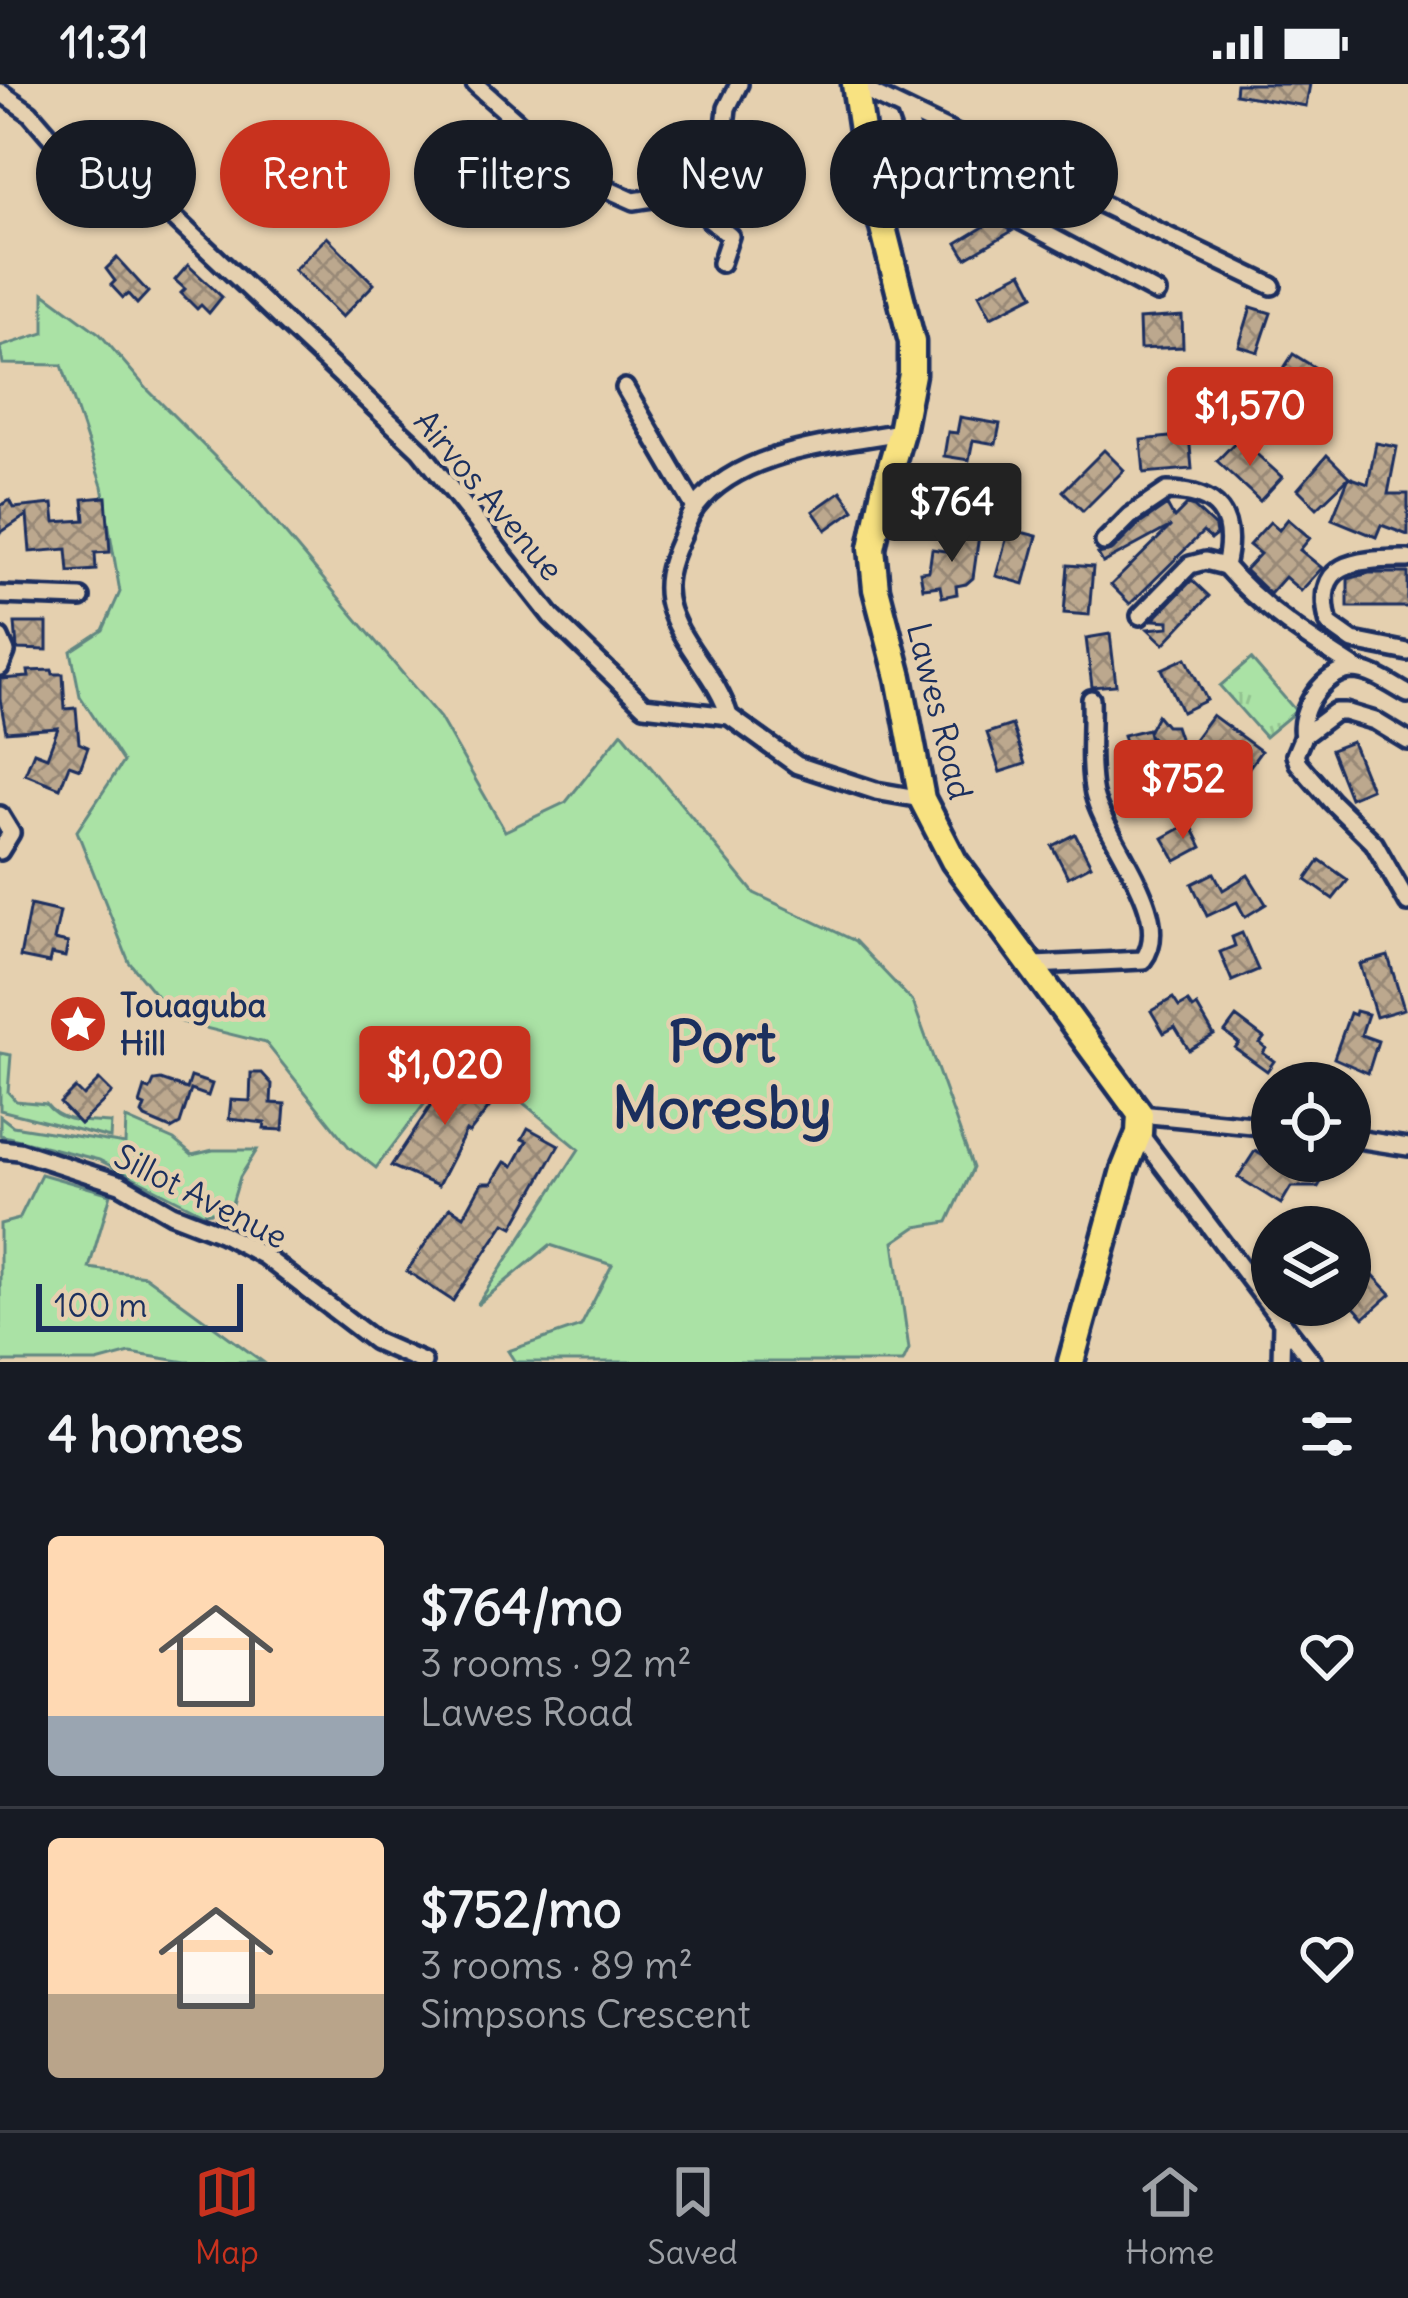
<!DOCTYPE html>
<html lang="en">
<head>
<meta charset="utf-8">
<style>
	:root { --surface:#171b24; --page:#242831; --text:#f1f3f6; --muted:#9ea1a6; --line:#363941; --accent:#c8321e }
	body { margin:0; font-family:Delius,sans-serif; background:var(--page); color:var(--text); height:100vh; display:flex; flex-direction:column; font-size:45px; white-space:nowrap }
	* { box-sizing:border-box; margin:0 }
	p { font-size:39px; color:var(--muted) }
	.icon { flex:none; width:66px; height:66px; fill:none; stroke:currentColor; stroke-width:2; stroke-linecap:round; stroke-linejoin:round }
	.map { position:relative; height:1278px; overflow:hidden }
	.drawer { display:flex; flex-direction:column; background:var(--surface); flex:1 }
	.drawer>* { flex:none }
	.guide { position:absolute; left:36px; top:36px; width:1338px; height:108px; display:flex; gap:24px }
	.controls { position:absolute; left:1251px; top:978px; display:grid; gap:24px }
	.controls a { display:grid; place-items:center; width:120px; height:120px; border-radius:50%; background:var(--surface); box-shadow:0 3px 9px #0004; font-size:60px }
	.scale { position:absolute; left:36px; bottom:30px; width:207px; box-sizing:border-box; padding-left:12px; border:6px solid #1b2f5e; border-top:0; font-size:33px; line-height:42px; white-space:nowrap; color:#1b2f5e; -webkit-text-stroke:9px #e5d0af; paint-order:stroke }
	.price { position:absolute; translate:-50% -102px; padding:0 27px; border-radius:12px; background:var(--accent); color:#fff; font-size:39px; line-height:78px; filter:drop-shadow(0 3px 6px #0008) }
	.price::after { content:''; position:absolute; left:50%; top:72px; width:36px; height:27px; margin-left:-18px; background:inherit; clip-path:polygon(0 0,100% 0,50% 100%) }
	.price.on { background:#222; color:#fff }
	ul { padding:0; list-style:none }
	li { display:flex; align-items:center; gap:36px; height:300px; padding:0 48px }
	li+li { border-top:3px solid var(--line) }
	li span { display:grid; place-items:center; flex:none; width:336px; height:240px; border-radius:12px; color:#555 }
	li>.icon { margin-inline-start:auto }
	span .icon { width:144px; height:144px; fill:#fffc; stroke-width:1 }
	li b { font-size:51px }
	h2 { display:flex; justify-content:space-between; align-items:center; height:144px; padding:0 48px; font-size:51px }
	.chip { padding:0 42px; border-radius:54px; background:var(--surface); box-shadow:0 3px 9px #0004; font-size:42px; line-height:108px }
	.chip.on { background:var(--accent); color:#fff }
	.status { display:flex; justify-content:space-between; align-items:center; height:84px; padding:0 60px; background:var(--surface); direction:ltr }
	.status svg { height:33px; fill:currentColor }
	.tabs { display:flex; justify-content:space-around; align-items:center; height:168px; border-top:3px solid var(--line); background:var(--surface); font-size:33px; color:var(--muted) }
	.tabs a { display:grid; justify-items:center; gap:6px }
	.tabs .on { color:var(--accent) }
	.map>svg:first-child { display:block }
</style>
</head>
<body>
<div class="status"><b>11:31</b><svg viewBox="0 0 49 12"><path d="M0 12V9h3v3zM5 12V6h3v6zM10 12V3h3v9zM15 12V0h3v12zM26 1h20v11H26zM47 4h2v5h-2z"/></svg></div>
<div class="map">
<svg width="1408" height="1278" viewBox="0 0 1408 1278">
	<defs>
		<pattern id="park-tufts" width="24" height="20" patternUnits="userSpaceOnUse" patternTransform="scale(3)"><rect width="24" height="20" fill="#aae2a5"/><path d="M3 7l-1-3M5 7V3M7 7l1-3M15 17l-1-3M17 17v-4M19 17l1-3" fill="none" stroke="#92c290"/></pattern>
		<pattern id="building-cross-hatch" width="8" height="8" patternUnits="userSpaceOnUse" patternTransform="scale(3)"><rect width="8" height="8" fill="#bca88e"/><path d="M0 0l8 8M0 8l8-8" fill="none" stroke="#988977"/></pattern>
	</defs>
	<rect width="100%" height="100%" fill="#e5d0af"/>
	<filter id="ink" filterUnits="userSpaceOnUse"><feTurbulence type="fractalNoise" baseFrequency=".00833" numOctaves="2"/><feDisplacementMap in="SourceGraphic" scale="24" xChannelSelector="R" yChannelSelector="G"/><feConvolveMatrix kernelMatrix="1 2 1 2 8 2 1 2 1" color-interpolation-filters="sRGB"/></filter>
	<g filter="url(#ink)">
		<g fill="#aae2a5" stroke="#628882" stroke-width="3">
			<polygon points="44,209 100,250 147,305 251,409 440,634 505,747 566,718 622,648 754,809 855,857 913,918 973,1084 948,1138 916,1143 894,1158 909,1265 903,1278 515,1278 508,1267 581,1242 612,1181 550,1161 477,1221 579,1065 463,969 376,1084 349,1063 266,959 177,937 129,878 77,747 123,678 80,612 71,567 103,546 120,508 102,402 62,281 3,280 0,263 44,249"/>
			<path d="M0,969L11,971L8,1008L16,1017L46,1020C61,1040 88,1037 111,1039L110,1054L0,1026Z"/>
			<polygon points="0,1032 13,1042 125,1060 126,1035 174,1056 192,1071 213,1066 257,1066 240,1093 230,1126 203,1129 99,1076 0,1051"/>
			<polygon points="41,1090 111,1110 89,1184 145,1192 263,1278 186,1278 130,1269 97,1278 0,1278 0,1140 19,1135"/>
		</g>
		<polygon fill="url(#park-tufts)" stroke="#628882" stroke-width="3" points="1251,575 1296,627 1265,653 1220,602"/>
		<g fill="url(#building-cross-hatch)" stroke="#1b2f5e" stroke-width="3">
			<polygon points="1236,0 1310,0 1306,22 1235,10"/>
			<polygon points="995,136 1012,147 966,174 957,159"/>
			<polygon points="327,153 374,200 342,233 294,186"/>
			<polygon points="117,174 148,208 137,220 128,210 123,214 111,201 115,197 106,185"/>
			<polygon points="188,181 222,213 209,229 201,221 197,225 181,209 185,205 175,196"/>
			<polygon points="1022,188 1034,211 991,233 979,210"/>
			<polygon points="1251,223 1271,229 1258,268 1239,262"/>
			<polygon points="1182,232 1183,263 1140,265 1139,235"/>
			<polygon points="1293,270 1314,283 1296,312 1275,298"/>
			<polygon points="960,333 1000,340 996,360 973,356 969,376 944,372 948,348 957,349"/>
			<polygon points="1189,351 1192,385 1144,389 1141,356"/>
			<polygon points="1239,354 1282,393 1260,417 1217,377"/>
			<polygon points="1376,359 1397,363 1388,410 1408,410 1408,451 1381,441 1376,453 1332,435 1349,393 1368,400"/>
			<polygon points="1104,366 1124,386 1083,427 1063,407"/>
			<polygon points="1327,371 1349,393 1317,424 1298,405"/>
			<polygon points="841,407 854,426 826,446 813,427"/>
			<polygon points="106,413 110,468 95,469 96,486 69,488 67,465 30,468 27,431 0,449 0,422 10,416 14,424 53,420 55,438 85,436 83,415"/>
			<polygon points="1167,421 1174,434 1187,421 1194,423 1215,443 1216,451 1211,455 1203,448 1130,520 1111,501 1171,442 1103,479 1098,470 1112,467 1138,441"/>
			<polygon points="1288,435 1310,454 1300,466 1322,484 1301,507 1285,493 1270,510 1245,486 1260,470 1249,461 1270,438 1279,446"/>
			<polygon points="1009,445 1037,452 1024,500 996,492"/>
			<polygon points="954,448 979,451 973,494 966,500 956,502 957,510 942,513 940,502 923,504 920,488 929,487 932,465 951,468"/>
			<polygon points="1068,481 1093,483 1089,531 1064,529"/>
			<polygon points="1369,489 1408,489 1408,523 1348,523 1348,495"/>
			<polygon points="1192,496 1209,512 1164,560 1148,545 1169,543 1169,537 1153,536"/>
			<polygon points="15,539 47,539 47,566 17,565"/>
			<polygon points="1110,550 1116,601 1092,603 1086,554"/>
			<polygon points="1186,574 1207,616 1182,628 1162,585"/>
			<polygon points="52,586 53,590 63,590 65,625 76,624 79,659 88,663 80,685 69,681 60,704 25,690 34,668 47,673 58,644 6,648 0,615 0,595 29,593 28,587"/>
			<polygon points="1157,631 1166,642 1175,642 1184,669 1212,631 1261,667 1245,689 1238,684 1220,707 1210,699 1215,693 1200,681 1189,683 1191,690 1149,651 1160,691 1135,697 1123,651 1148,645 1148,648"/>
			<polygon points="1012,641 1025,680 1000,688 987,649"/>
			<polygon points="1352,658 1371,705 1350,714 1331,666"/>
			<polygon points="1190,739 1202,763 1176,777 1163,754"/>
			<polygon points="1075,750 1091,781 1068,793 1052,762"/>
			<polygon points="1320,776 1348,796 1333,815 1306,796"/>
			<polygon points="1214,789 1223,806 1248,791 1266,820 1245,833 1237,818 1207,832 1192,800"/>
			<polygon points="30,821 60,828 54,856 68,859 65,873 51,870 49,879 20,873"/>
			<polygon points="1242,849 1258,886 1232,897 1220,868 1235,862 1232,853"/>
			<polygon points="1388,872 1404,925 1376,933 1360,880"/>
			<polygon points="1173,914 1179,923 1188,918 1193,925 1197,922 1214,951 1189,966 1175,943 1164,949 1151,927"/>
			<polygon points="1356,927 1368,930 1361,951 1378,957 1368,989 1334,974 1350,929 1355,931"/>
			<polygon points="1236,933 1264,954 1260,959 1266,964 1263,969 1274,977 1267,987 1235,964 1239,959 1225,948"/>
			<polygon points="455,985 500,1010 469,1049 466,1047 438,1102 391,1082"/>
			<polygon points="251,989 262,989 272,1000 271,1019 285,1020 283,1046 264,1045 265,1039 229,1035 231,1016 250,1017"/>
			<polygon points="191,993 212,1000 208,1012 191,1006 180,1040 171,1045 145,1034 142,1030 145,1022 140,1020 145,1004 150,1006 154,997 161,996 187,1005"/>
			<polygon points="99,996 112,1009 80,1040 60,1019 75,1004 83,1012"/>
			<polygon points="528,1044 559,1061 513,1143 505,1139 453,1217 407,1187 450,1123 464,1132 482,1099 492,1099 505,1078 513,1082 527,1057 522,1055"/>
			<polygon points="1255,1067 1301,1095 1312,1079 1327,1088 1318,1103 1291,1103 1281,1120 1238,1093"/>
			<polygon points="1350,1166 1391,1210 1364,1234 1350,1219"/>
		</g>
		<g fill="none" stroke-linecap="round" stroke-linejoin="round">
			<g stroke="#1b2f5e" stroke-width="24">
				<g id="street">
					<polyline points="475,0 578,92 634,117 699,107"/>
					<polyline points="856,2 1272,202"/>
					<polyline points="0,8 30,29 62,66 173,133 420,366 552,533 644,622 729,632 797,681 876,707 922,715"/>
					<polyline points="905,26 926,86 1157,209"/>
					<polyline points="721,179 730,152 710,136 699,107 723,61 727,24 739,0"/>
					<polyline points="625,304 695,424"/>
					<path d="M1104,458L1130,432L1167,407C1219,407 1237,433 1225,482C1263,526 1309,555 1358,586"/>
					<path d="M1408,475C1360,476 1311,474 1329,540L1353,557L1408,568"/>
					<polyline points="0,511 81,514"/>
					<polyline points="1140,532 1190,481 1205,477 1225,482"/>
					<polyline points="0,554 6,568 0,583"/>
					<path d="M729,632C718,594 685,566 671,527C662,502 669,480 680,456C685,446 689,432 696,423C740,365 836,360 901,348"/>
					<path d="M1303,652C1297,627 1324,587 1352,586C1371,586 1392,601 1408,610"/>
					<polyline points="1408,657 1375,637 1345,628 1335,628 1303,652 1295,671 1298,679 1331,717 1374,759 1408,819"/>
					<polyline points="0,731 11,749 0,767"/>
					<path d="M1034,881L1143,876C1176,833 1105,755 1094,710C1088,681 1092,645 1091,615"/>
					<polyline points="1140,1030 1272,1043"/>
					<polyline points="1139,1049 1282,1238 1281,1278"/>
					<polyline points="1350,1054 1408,1063"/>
					<polyline points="0,1065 19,1067 120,1100 172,1130 221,1149 264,1172 375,1257 423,1278"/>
					<polyline points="1282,1238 1313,1278"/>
				</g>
			</g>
			<g stroke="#1b2f5e" stroke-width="33">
				<polyline id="primary" points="855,0 867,80 912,258 912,290 901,348 884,406 872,464 876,505 899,593 922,715 954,777 1140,1030 1139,1049 1124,1086 1071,1278"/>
			</g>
			<use href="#street" stroke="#e5d0af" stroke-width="15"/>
			<use href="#primary" stroke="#f8e281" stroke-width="24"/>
		</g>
	</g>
	<defs>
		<g id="sight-disc" transform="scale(3)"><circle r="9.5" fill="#c8321e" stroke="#e5d0af"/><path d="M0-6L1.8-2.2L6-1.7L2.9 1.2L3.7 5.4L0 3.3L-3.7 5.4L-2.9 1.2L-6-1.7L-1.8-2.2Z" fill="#fff"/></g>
	</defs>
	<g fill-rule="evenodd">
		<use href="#sight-disc" x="78" y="940"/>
	</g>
	<g text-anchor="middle" stroke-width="9" stroke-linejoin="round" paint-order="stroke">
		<g font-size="33" fill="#1b2f5e" stroke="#e5d0af">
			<text transform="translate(489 411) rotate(50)" y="12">Airvos Avenue</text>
			<text transform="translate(940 627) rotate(76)" y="12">Lawes Road</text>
			<text transform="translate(201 1112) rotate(27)" y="12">Sillot Avenue</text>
		</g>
		<g font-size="33" font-weight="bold" fill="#1b2f5e" stroke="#e5d0af" text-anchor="start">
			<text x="120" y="933">Touaguba<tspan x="120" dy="38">Hill</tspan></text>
		</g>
		<g font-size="57" font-weight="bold" fill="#1b2f5e" stroke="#e5d0af">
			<text x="722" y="978">Port<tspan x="722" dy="66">Moresby</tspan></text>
		</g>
	</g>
</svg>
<div class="controls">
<a><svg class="icon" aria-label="locate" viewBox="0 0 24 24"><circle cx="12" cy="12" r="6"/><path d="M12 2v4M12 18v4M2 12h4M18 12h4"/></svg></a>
<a><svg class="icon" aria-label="layers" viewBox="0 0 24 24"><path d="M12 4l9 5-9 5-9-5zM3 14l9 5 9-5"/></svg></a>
</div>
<div class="scale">100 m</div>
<b class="price" style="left:1250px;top:385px">$1,570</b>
<b class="price on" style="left:952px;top:481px">$764</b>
<b class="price" style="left:1183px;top:758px">$752</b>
<b class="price" style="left:445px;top:1044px">$1,020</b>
<div class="guide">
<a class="chip">Buy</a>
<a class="chip on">Rent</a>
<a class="chip">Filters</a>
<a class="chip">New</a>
<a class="chip">Apartment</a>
</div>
</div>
<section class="drawer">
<h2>4 homes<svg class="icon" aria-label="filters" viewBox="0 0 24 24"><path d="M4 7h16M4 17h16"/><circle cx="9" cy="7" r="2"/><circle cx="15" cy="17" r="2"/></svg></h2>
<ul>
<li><span style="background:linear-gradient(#ffd9b3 75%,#9aa5b1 0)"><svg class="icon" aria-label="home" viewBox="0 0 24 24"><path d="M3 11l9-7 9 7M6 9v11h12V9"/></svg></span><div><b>$764/mo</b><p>3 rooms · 92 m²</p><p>Lawes Road</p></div><svg class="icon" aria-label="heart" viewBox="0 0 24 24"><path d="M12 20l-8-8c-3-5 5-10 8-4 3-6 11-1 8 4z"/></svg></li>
<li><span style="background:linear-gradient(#ffd9b3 65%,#b9a48a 0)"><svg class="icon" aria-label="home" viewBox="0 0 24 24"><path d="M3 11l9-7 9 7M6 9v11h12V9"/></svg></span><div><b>$752/mo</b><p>3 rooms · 89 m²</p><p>Simpsons Crescent</p></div><svg class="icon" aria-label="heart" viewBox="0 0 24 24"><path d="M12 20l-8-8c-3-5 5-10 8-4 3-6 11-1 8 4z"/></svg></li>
</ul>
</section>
<nav class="tabs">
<a class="on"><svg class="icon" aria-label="map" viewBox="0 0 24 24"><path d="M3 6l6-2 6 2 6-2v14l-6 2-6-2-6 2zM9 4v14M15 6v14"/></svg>Map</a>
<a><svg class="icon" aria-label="saved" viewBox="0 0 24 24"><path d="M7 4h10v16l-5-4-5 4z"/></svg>Saved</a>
<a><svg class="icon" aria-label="home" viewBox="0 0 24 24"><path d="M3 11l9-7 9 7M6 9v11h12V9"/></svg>Home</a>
</nav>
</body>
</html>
